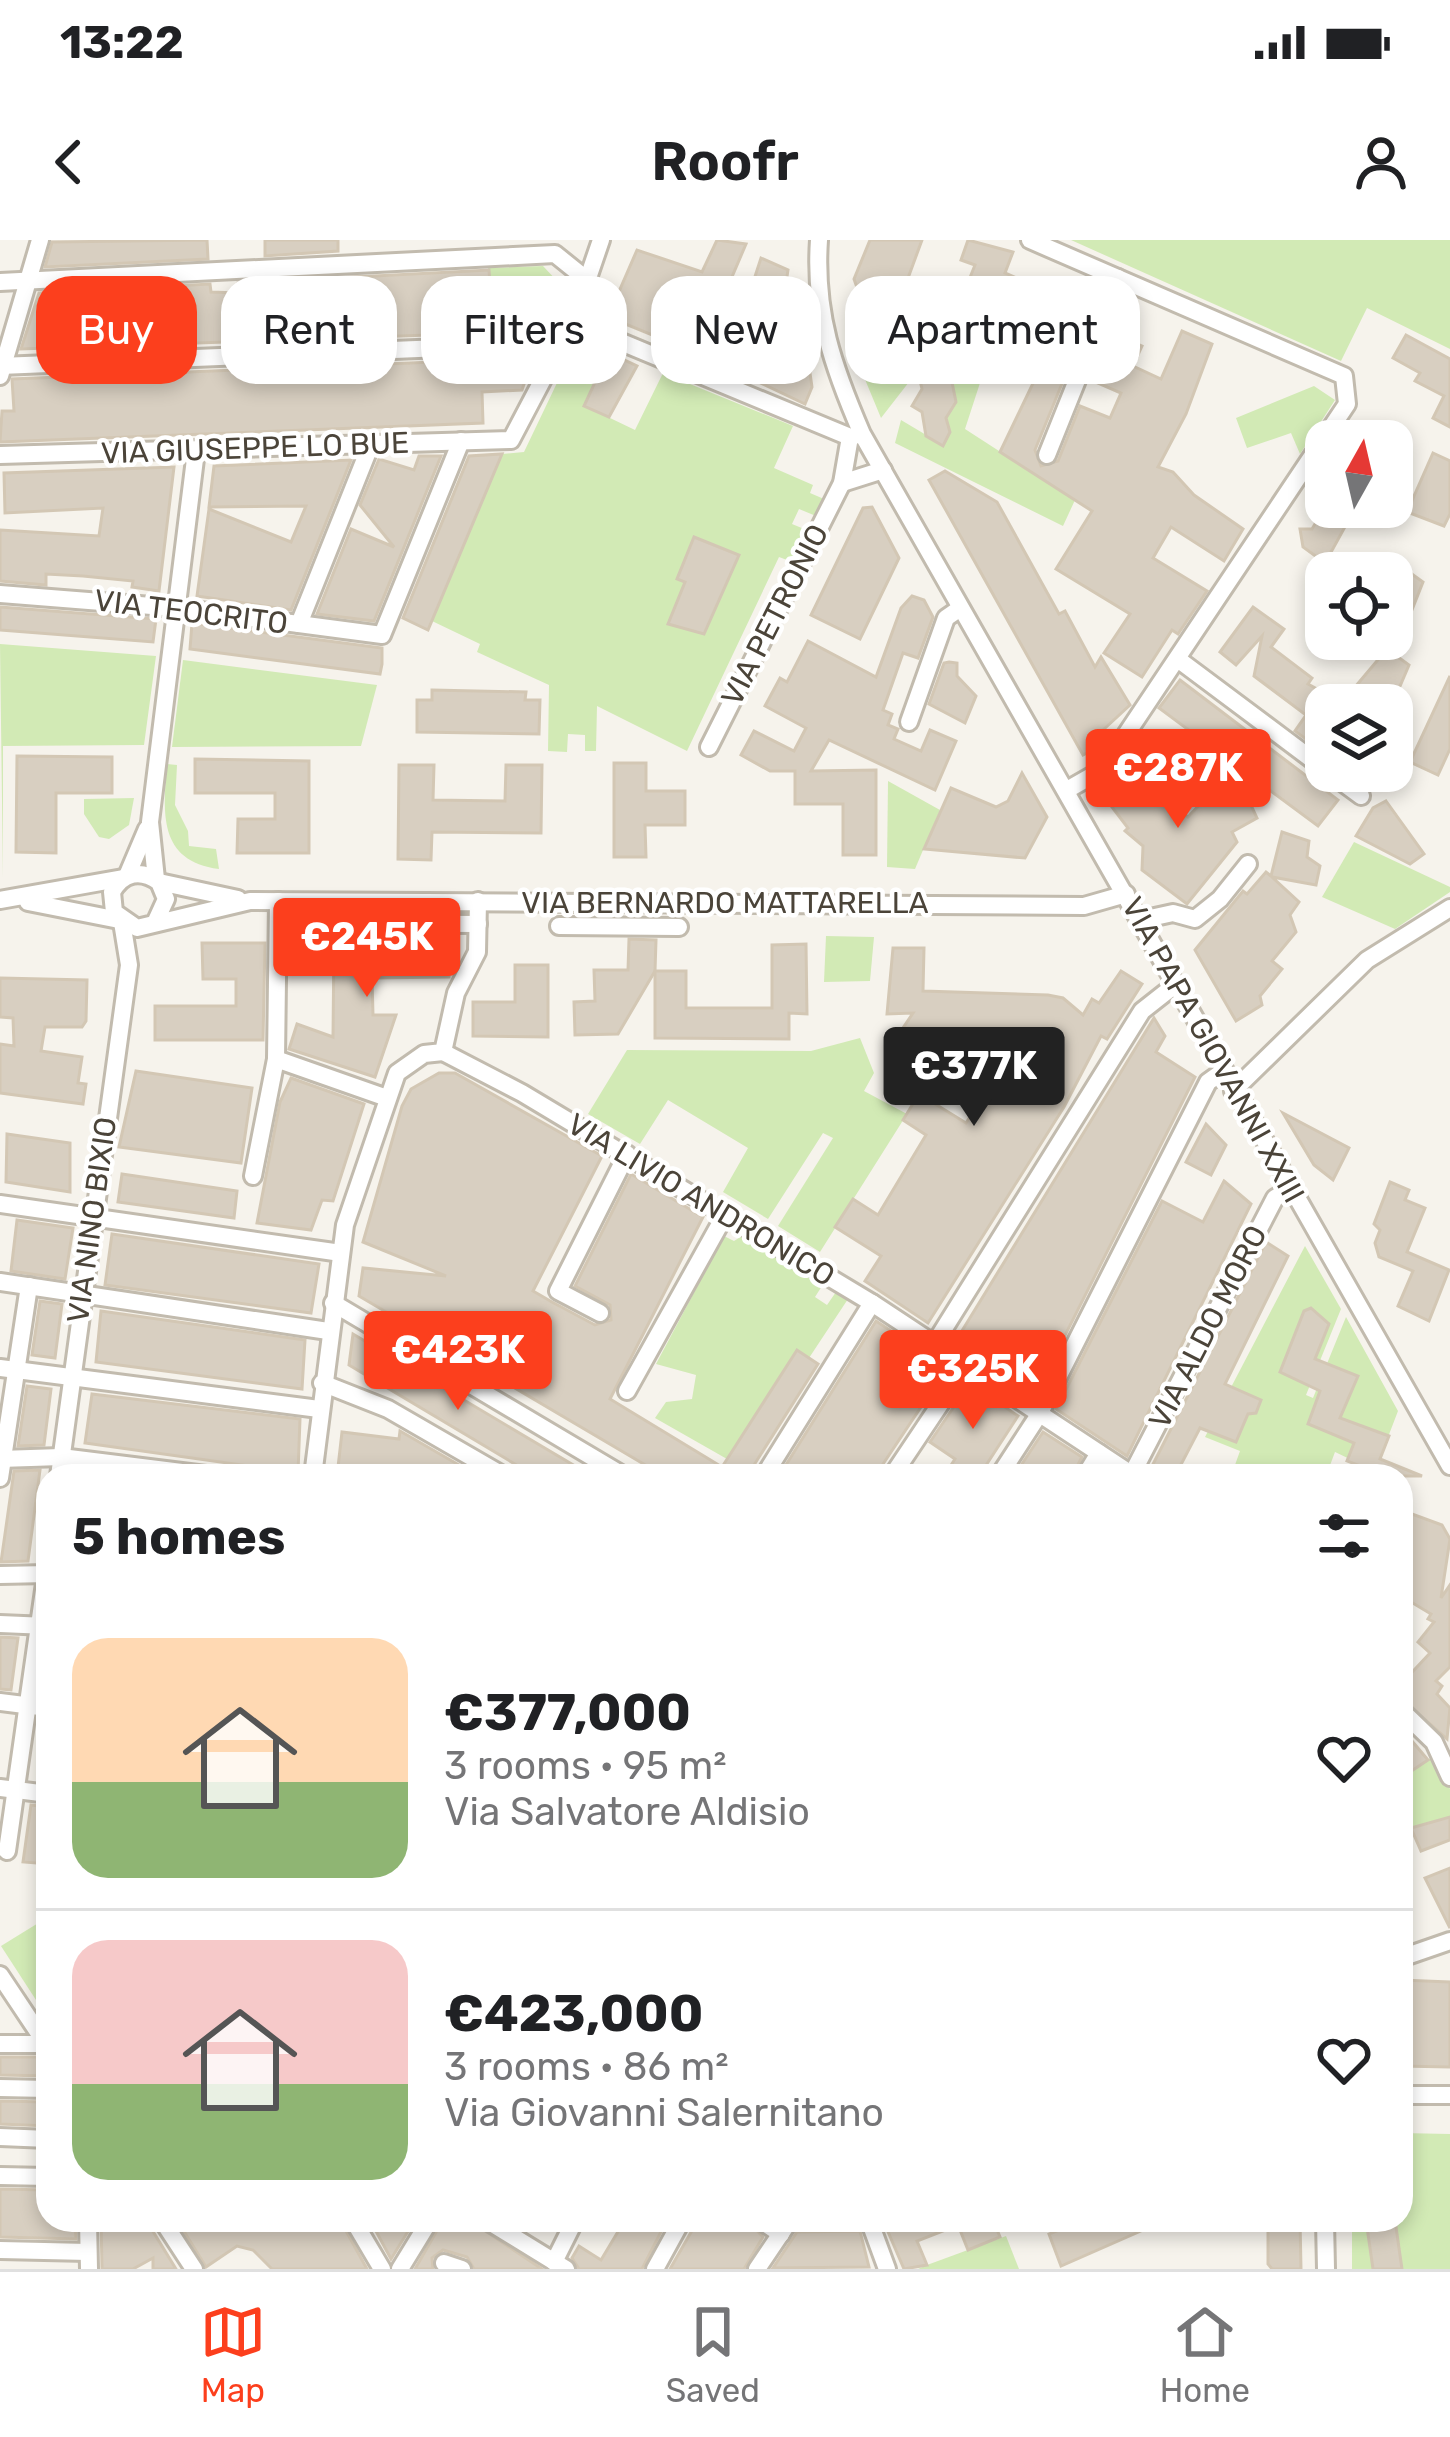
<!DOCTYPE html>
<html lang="en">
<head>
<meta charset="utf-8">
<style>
	:root { --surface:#fff; --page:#f2f2f2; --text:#202124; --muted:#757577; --line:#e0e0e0; --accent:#fc3f1d }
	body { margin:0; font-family:Rubik,sans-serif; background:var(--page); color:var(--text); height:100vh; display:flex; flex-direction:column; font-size:45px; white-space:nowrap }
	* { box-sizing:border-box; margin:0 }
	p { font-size:39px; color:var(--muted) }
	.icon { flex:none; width:66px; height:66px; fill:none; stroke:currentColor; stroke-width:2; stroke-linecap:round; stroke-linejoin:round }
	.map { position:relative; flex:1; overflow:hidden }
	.details { position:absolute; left:36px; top:1224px; width:1377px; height:768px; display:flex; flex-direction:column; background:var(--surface); border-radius:36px; box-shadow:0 6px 18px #0003 }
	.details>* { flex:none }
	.guide { position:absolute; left:36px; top:36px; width:1380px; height:108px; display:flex; gap:24px }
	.needle { width:78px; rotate:8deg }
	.fabs { position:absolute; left:1305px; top:180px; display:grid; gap:24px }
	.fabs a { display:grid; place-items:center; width:108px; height:108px; border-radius:24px; background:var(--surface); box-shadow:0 6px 18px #0003; font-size:60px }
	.price { position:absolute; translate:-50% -102px; padding:0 27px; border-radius:12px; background:var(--accent); color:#fff; font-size:39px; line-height:78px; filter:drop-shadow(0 3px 6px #0008) }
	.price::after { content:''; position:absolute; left:50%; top:72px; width:36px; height:27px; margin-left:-18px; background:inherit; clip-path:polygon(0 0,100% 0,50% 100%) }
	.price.active { background:#222; color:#fff }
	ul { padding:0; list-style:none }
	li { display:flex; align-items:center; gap:36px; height:300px; padding:0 36px }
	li+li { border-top:3px solid var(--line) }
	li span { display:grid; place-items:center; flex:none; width:336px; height:240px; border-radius:36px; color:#555 }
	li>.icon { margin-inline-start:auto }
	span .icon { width:144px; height:144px; fill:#fffc; stroke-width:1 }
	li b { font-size:51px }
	h2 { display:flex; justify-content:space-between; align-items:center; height:144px; padding:0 36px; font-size:51px }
	.chip { padding:0 42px; border-radius:36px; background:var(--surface); box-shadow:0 6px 18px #0003; font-size:42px; line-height:108px }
	.chip.active { background:var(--accent); color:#fff }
	.status { display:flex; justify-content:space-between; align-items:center; height:84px; padding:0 60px; background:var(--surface); direction:ltr }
	.status svg { height:33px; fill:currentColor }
	header { display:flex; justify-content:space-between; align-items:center; height:156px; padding:0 36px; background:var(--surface); font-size:54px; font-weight:600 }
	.dock { display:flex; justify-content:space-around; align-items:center; height:168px; border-top:3px solid var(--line); background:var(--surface); font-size:33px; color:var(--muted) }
	.dock a { display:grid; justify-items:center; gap:6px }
	.dock .active { color:var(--accent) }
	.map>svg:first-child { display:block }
</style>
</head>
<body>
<div class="status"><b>13:22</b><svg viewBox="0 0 49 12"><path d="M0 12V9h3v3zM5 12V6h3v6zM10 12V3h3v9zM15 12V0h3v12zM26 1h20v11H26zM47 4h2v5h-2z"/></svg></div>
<header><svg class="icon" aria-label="back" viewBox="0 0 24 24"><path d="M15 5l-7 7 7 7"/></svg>Roofr<svg class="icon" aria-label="person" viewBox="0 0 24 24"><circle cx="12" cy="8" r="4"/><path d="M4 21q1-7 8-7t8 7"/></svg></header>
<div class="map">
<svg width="1450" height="2029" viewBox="0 0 1450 2029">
	<rect width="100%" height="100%" fill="#f6f3ec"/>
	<g fill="#d2eab5">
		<polygon points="1071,0 1450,0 1450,109 1367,68 1341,121"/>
		<polygon points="543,26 559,43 560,62 489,39 488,28"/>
		<polygon points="911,69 993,103 965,189 1075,260 1063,286 895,203 901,180 943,205 950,192 948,184 942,185 956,162 945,113 916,121 909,142 881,178 852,108 890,123"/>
		<polygon points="566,124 597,138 585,166 635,190 663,133 793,186 774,228 813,245 810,253 824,259 816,276 799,269 792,284 809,291 795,323 779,317 687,511 597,466 596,511 585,511 585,495 568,494 567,512 548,511 549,445 477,412 480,404 432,381 502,214 524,212"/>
		<polygon points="1314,146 1335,160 1300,214 1291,193 1247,208 1236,178"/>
		<polygon points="0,404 156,416 144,505 3,506 3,638"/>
		<polygon points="183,420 377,445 361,506 172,507"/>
		<path d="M167,524L177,525L175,565L188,591L189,606L216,609L219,629C158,621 163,573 167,524Z"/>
		<polygon points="888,541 940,570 915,629 887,627"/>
		<polygon points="134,558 129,585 109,599 99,597 84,574 84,559"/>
		<polygon points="1354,602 1450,647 1450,652 1395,689 1322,657"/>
		<polygon points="826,696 874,697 870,741 824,742"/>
		<polygon points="860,798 874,833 864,851 907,874 820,1012 778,986 833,898 823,893 768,979 723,952 748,908 668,860 640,904 588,874 627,810 811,811"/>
		<polygon points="724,996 734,1001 742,996 822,1046 815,1057 827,1065 836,1052 848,1059 809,1118 797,1111 727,1219 655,1178 666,1162 692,1159 696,1135 656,1124"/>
		<polygon points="1305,1006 1341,1069 1306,1155 1313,1158 1346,1077 1398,1171 1375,1231 1335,1212 1326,1236 1231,1236 1240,1211 1205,1197"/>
		<polygon points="1435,1515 1450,1549 1450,1577 1411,1588 1401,1567 1401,1538"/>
		<polygon points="48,1677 48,1760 36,1760 1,1706"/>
		<polygon points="1401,1893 1450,1894 1450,2029 1352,2029 1352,1980 1401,1980"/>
		<polygon points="1006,1996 1019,2029 918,2029 927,2025"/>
	</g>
	<g fill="#d8cfc1" stroke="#d3c7b4" stroke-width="3">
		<polygon points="207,0 208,19 45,27 52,2"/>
		<polygon points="265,0 338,0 338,11 265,16"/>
		<polygon points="717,0 746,4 699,114 608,77 637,10 702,32"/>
		<polygon points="870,0 922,0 883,106 870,101 862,84 872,61 860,56 854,39"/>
		<polygon points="968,0 1013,12 1005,33 1071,61 1079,40 1100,48 1082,94 1050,81 1038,110 1070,124 1035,210 1041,226 1058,221 1080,166 1110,178 1121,153 1093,141 1111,93 1142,106 1133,126 1161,139 1182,91 1212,104 1186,174 1158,227 1173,232 1194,255 1243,289 1224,321 1171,287 1153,318 1207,351 1178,394 1172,390 1142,437 1104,413 1130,374 1056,329 1092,271 1000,212 1037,135 996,119 1007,94 928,63 943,41 965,50 975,25 961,20"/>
		<polygon points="761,18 788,30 782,70 749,55"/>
		<polygon points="489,30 491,61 540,59 559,65 550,91 21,109 39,53 210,44 211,52 238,53 238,43"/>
		<polygon points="751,74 770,97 807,112 812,147 805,164 702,115 728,93 736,97"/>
		<polygon points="1406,95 1450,119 1450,187 1433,178 1444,156 1415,141 1420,133 1393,118"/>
		<polygon points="922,98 946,113 956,162 946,178 950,192 943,206 926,196 922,172 912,166 922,149 913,111"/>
		<polygon points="580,99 637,126 609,177 584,166 597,138 568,125"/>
		<polygon points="533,118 522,150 482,152 483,183 0,202 2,171 14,171 12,139"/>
		<polygon points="1433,213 1450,221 1450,274 1444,286 1407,272"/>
		<polygon points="502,214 428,390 403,378 469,216"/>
		<polygon points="419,216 441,216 374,381 317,374 351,289 394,307 360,265 379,219 414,230"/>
		<polygon points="351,220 291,370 197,356 209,269 291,302 306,266 209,267 214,226"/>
		<polygon points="174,227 159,351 132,347 133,341 83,336 46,334 46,345 0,341 0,290 99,296 103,268 5,273 4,233"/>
		<polygon points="945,231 997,262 1059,374 1065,371 1095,427 1101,417 1130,465 1103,490 1107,499 1103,504 1083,515 929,240"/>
		<polygon points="872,267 899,318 860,399 811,375 863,268"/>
		<polygon points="1324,269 1346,285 1325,323 1303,307 1300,289 1312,289"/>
		<polygon points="694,297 739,315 704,394 668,384 685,342 677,339"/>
		<polygon points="1398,324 1423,342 1406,385 1392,376 1392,335"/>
		<polygon points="912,356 924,360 933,377 918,418 903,413 883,470 892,474 888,485 898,489 894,499 921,511 930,490 956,501 935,550 829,500 811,531 876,530 876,615 843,615 843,564 795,564 795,531 770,531 741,515 754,491 794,511 806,488 765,466 780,438 787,442 808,401 876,437 901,368"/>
		<polygon points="0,367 156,379 153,402 0,390"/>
		<polygon points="1253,367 1284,389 1271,407 1312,438 1308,444 1317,449 1311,458 1326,469 1326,514 1295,491 1306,475 1254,436 1262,396 1236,425 1220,412"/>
		<polygon points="192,383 382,408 382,424 380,434 190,409"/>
		<polygon points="1387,409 1409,425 1392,465 1357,465 1350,453"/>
		<polygon points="949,422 957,423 957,436 976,456 965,483 929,464 944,423"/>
		<polygon points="1450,436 1450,509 1438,535 1410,522"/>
		<polygon points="1180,440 1338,560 1318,586 1159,468"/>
		<polygon points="432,450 526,452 525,460 540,460 539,494 417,492 417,460 432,460"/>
		<polygon points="1149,496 1199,508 1190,544 1143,531"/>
		<polygon points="17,516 112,517 112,553 56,553 56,613 16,612"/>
		<polygon points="195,519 309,521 309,613 237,613 238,579 275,579 275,553 195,553"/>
		<polygon points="614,523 646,523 646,551 685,551 685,585 645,585 646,617 614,617"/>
		<polygon points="1119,524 1188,577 1203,561 1198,552 1217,542 1227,559 1244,550 1257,578 1232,592 1237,602 1187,664 1142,630 1143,606 1125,591 1128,588 1099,550"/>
		<polygon points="399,525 434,525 433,560 505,561 506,525 542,525 541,593 432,592 431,620 398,619"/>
		<polygon points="1022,533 1047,577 1025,618 924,609 951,548 996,567 1008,561"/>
		<polygon points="1386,561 1424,614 1410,624 1356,596 1373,568"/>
		<polygon points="1282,592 1309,601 1307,617 1320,626 1316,645 1272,637 1299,662 1290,675 1296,692 1272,721 1282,729 1260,756 1262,765 1236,781 1195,710 1243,651 1247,654 1266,632 1271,636"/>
		<polygon points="629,699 656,700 655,731 618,794 575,795 574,762 595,761 594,730 628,730"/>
		<polygon points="334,701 450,703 449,737 372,738 373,775 396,775 375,837 289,809 297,784 333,797"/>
		<polygon points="202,703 265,703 263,800 155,800 155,766 236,766 236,739 203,739"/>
		<polygon points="806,704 807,774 789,773 789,799 655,798 655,731 686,731 686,768 772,768 772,705"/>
		<polygon points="893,708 924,708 923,751 1048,755 1063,758 1083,775 1092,759 1099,763 1121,731 1142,744 1107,799 1101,796 1064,867 928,1083 865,1041 881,1016 835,987 853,959 878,975 926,895 903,880 919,854 966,883 1023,794 903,788 913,773 887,774"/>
		<polygon points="515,725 548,725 548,797 473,796 473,762 515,762"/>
		<polygon points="0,738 87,740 86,781 82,787 45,787 41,811 82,817 78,843 86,844 83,864 0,853 0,804 14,806 13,778 0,777"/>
		<polygon points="1154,778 1165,796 1156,812 1195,837 1035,1155 1006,1136 1010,1129 960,1094"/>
		<polygon points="136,831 252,848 241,923 119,907"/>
		<polygon points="439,833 455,833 602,916 533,1051 552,1062 595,1085 611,1080 610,1065 575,1046 631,934 703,977 610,1159 722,1227 797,1110 818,1124 747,1236 664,1236 359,1056 363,1028 446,1036 363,1002 402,866 411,849"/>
		<polygon points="291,838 364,864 333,961 322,960 311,990 257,983 280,862"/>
		<polygon points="1283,873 1349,908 1333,940 1314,925"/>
		<polygon points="1206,884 1226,905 1211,935 1186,922"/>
		<polygon points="7,894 70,903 70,952 6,942"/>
		<polygon points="122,934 237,951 234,978 118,962"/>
		<polygon points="1224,941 1251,964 1127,1216 1056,1169 1162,961 1203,982"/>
		<polygon points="1390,942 1409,950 1405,960 1425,968 1407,1012 1449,1030 1429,1081 1398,1066 1413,1031 1379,1017 1375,1003 1380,990 1374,984"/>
		<polygon points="17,980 73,988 65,1039 11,1031"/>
		<polygon points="112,994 319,1024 311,1073 105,1045"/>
		<polygon points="1266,1002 1288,1016 1225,1144 1261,1160 1256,1173 1248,1174 1236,1202 1200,1188 1175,1236 1147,1236"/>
		<polygon points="40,1061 62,1064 55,1118 32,1115"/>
		<polygon points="1311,1068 1329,1084 1315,1119 1358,1136 1340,1178 1389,1196 1380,1219 1422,1236 1359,1236 1363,1227 1347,1221 1354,1203 1308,1184 1320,1151 1280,1132 1304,1071"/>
		<polygon points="101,1071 305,1100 302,1149 96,1122"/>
		<polygon points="876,1081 947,1128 875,1236 779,1236"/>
		<polygon points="353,1094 543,1207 592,1236 535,1236 364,1134 349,1125"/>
		<polygon points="970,1143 1018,1176 979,1236 944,1236 955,1219 930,1202"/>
		<polygon points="27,1146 51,1149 44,1205 18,1206"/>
		<polygon points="92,1154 300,1179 298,1233 85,1203"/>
		<polygon points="400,1191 478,1236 337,1236 342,1192 399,1199"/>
		<polygon points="1043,1192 1082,1217 1072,1236 1014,1236"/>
		<polygon points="40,1230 28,1321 1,1322 14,1231"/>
		<polygon points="1401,1270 1442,1285 1450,1299 1441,1358 1450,1345 1450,1427 1436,1441 1442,1446 1437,1454 1450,1468 1447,1499 1401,1458 1401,1444 1430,1413 1418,1402 1434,1382 1428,1379 1431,1374 1401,1356"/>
		<polygon points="0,1397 18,1398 11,1450 0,1449"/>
		<polygon points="1401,1488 1428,1520 1401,1538"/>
		<polygon points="31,1565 48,1567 48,1624 23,1622"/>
		<polygon points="1450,1577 1450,1600 1421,1611 1411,1588"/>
		<polygon points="1450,1628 1450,1688 1425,1638"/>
		<polygon points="1401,1740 1450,1742 1450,1827 1401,1826"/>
		<polygon points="0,1817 39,1817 48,1836 0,1835"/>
		<polygon points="0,1861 48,1862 48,1886 0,1884"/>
		<polygon points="0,1949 48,1950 48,1980 75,1980 76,1999 0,1997"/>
		<polygon points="101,1980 146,1980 176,2029 153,2029 153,2018 133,2029 102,2029"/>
		<polygon points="177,1980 340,1980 367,2029 272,2029 253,2010 237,2006 206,2027"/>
		<polygon points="370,1980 415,1980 391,2019"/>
		<polygon points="443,1980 469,1980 542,2029 474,2029 467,2017 443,2010 432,2018 433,2029 415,2029"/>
		<polygon points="625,1980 654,1980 664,1986 642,2029 579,2029 572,2018 579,2006 601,2020"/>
		<polygon points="698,1980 747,1980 763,1997 744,2029 670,2029"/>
		<polygon points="883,1980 993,1980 1000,1997 968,2010 958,1985 917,2001 927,2025 904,2029"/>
		<polygon points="1083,1980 1139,1980 1143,1990 1061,2026 1049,1994"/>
		<polygon points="1268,1980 1300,1980 1301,2029 1272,2029 1268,2024"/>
		<polygon points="1366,1980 1395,1980 1402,2029 1373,2029"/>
		<polygon points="860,1991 869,2027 773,2028 797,1992"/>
	</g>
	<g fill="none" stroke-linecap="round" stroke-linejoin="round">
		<g stroke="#c2bbae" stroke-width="22">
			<g id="minor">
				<path d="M819,0C814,73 833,127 862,194L1450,1226"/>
				<polyline points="1030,0 1344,136 1347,164 1121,502 1095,534 1067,550"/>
				<polyline points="0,42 555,14 586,39"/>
				<polyline points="573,82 850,197 861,194"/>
				<polyline points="0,126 563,103"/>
				<polyline points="0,136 40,0"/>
				<polyline points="0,215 511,200 573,82 601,0"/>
				<polyline points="1047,215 1118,38"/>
				<polyline points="842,243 883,230"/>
				<polyline points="0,354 177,368 382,395 461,201"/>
				<polyline points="299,384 371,204"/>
				<polyline points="1179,420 1326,530"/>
				<polyline points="909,482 946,378 959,369"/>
				<polyline points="709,507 842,243 850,197"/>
				<polyline points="1327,531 1361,556"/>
				<polyline points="127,636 147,589"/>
				<polyline points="156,639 150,582 196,211"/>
				<polyline points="159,642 238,659"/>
				<polyline points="0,660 123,638"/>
				<polyline points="28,662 119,680"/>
				<polyline points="1141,680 1173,673 1195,679 1220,659 1248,624"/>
				<path d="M155,683L166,659L159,642C141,629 123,632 112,652L114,672L137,688L250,661L1084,666L1126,654"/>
				<polyline points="278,683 478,684"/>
				<polyline points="559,686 679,687"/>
				<polyline points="443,812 522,853 872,1063 1134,1236"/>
				<polyline points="276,819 387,858"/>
				<polyline points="1233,851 1367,720 1450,668"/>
				<polyline points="253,936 276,819 278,661"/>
				<polyline points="0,964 341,1013"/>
				<polyline points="0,1042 328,1091"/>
				<polyline points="333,1063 624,1236"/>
				<polyline points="600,1073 558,1051 627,914"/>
				<polyline points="935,1103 1142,771 1175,745"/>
				<polyline points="0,1128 319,1169"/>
				<polyline points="322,1143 388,1169 504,1236"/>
				<polyline points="627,1151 725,975"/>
				<polyline points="0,1219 61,1217 214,1236"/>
				<polyline points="1132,1234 1275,958 1291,949"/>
				<polyline points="59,1236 129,725 122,682"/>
				<polyline points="313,1236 345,985 397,833 424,814 443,812 456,753 477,712 478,661"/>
				<polyline points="764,1236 872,1063"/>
				<polyline points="892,1236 967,1124"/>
				<polyline points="999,1236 1040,1173 1208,842 1222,832"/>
				<polyline points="1085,1236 1099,1213"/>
				<polyline points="0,1238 29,1046"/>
				<polyline points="0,1335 48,1334"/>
				<polyline points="0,1384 47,1386"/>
				<polyline points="0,1462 48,1468"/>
				<polyline points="1401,1470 1434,1502 1450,1537"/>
				<polyline points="0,1548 48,1554"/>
				<polyline points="7,1611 48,1322"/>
				<polyline points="1401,1718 1450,1701"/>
				<polyline points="0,1735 48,1807"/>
				<polyline points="0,1804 46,1804"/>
				<polyline points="0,1848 48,1849"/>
				<polyline points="1401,1855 1450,1855"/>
				<polyline points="0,1897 48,1899"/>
				<polyline points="0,1936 48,1937"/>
				<polyline points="88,1980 89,2029"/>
				<polyline points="162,1980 194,2029"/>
				<polyline points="353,1980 382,2029"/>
				<polyline points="486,1980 566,2029"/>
				<polyline points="760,1980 781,1994"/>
				<polyline points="869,1980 887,2029"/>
				<polyline points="1325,1980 1326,2029"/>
				<polyline points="0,2010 88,2012"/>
				<polyline points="554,2022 575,1980"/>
				<polyline points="444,2023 462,2029"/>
				<polyline points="400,2029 430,1980"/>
				<polyline points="655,2029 682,1980"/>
				<polyline points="757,2029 790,1980"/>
			</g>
		</g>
		<use href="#minor" stroke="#fff" stroke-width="16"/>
	</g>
	<g text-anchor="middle" stroke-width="9" stroke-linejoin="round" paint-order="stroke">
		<g font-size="30" fill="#4b4439" stroke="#fff">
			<text transform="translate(255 208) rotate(-2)" y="10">VIA GIUSEPPE LO BUE</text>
			<text transform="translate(191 372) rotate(7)" y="10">VIA TEOCRITO</text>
			<text transform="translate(775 375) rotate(-63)" y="10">VIA PETRONIO</text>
			<text x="725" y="673">VIA BERNARDO MATTARELLA</text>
			<text transform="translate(1213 810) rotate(61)" y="10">VIA PAPA GIOVANNI XXIII</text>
			<text transform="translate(701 960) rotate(31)" y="10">VIA LIVIO ANDRONICO</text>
			<text transform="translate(92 980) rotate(-82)" y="10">VIA NINO BIXIO</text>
			<text transform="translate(1208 1087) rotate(-63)" y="10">VIA ALDO MORO</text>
		</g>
	</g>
</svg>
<div class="fabs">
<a><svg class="needle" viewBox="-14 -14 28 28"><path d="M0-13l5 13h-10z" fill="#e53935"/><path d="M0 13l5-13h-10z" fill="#757577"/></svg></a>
<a><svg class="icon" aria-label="locate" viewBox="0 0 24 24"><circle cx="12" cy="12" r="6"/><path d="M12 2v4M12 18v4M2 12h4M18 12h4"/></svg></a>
<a><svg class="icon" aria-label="layers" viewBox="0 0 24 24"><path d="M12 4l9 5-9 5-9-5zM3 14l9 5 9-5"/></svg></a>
</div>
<b class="price" style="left:1178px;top:591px">€287K</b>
<b class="price" style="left:367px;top:760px">€245K</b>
<b class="price active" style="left:974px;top:889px">€377K</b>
<b class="price" style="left:458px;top:1173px">€423K</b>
<b class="price" style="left:973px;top:1192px">€325K</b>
<div class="guide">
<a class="chip active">Buy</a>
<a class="chip">Rent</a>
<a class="chip">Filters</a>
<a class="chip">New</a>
<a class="chip">Apartment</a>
</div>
<section class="details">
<h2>5 homes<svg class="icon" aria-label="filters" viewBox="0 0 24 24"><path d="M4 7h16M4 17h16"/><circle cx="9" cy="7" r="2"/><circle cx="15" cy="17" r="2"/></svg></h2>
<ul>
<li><span style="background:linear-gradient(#ffd9b3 60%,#8fb573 0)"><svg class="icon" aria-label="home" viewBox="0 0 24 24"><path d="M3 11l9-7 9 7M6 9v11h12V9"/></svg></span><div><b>€377,000</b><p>3 rooms · 95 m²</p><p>Via Salvatore Aldisio</p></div><svg class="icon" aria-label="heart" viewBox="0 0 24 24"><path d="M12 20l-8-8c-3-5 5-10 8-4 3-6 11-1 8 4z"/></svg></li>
<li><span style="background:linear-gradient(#f6c9c9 60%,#8fb573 0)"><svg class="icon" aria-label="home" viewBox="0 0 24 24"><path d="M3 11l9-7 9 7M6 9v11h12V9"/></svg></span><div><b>€423,000</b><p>3 rooms · 86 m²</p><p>Via Giovanni Salernitano</p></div><svg class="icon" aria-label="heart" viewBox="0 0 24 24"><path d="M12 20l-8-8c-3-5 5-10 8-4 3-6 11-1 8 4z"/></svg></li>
</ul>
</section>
</div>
<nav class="dock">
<a class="active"><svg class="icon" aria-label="map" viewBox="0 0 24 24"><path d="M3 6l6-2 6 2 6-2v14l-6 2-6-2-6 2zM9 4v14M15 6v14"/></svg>Map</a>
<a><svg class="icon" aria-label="saved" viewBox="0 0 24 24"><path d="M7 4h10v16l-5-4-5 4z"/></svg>Saved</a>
<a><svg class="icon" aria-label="home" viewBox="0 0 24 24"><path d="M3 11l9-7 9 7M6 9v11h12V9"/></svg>Home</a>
</nav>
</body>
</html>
